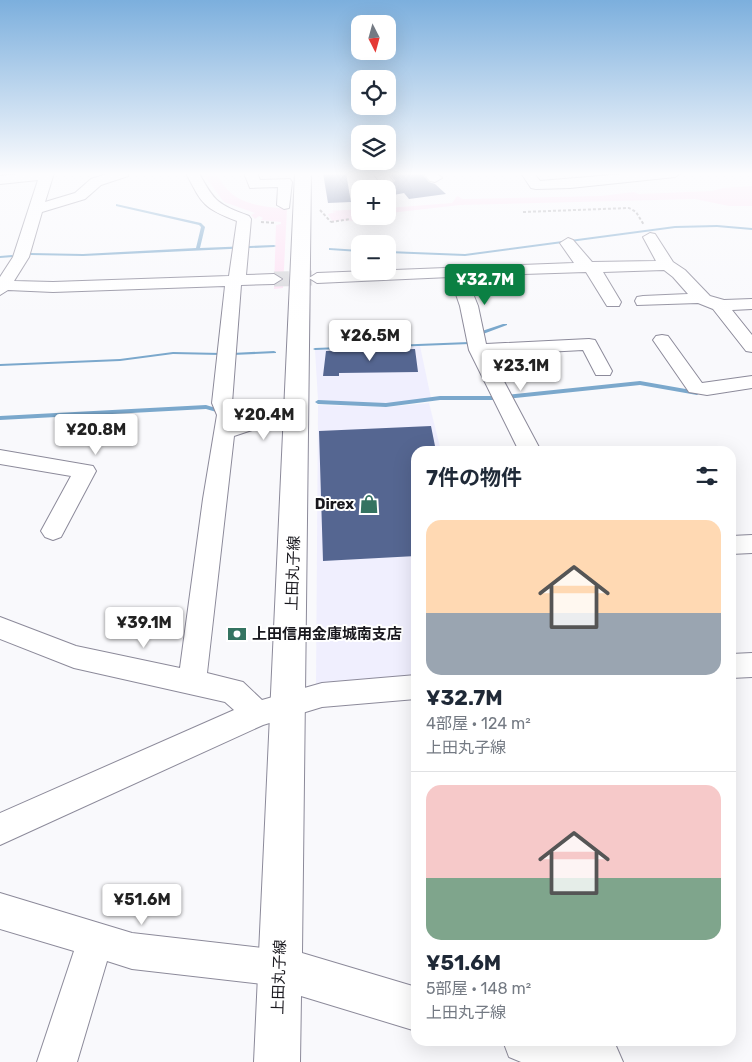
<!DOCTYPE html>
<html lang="ja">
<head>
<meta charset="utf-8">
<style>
	:root { --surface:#fff; --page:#f2f2f3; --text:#1f2937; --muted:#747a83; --line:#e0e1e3; --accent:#0b8043 }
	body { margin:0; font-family:Rubik,"Noto Sans JP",sans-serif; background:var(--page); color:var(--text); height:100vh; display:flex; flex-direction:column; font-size:19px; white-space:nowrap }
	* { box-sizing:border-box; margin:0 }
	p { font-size:16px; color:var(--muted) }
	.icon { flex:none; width:28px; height:28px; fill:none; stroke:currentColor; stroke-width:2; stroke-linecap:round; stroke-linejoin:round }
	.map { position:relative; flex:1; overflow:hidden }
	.sheet { position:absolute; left:411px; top:446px; width:325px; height:600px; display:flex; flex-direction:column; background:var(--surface); border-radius:15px; box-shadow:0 5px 20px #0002 }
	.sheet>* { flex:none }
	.needle { width:32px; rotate:174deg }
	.buttons { position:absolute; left:351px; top:15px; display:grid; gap:10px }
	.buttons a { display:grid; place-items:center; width:45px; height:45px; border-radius:10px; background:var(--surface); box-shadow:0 5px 20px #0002; font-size:25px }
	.price { position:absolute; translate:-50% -42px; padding:0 11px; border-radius:5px; background:#fff; color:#222; font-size:16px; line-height:32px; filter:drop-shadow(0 1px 2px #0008) }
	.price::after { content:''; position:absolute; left:50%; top:30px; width:15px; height:11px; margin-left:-8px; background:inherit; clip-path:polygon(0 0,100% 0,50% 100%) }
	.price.current { background:var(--accent); color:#fff }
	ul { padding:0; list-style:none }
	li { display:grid; align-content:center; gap:10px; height:265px; padding:0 15px }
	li+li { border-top:1px solid var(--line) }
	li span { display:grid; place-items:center; height:155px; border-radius:15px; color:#555 }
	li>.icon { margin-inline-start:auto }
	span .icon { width:90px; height:90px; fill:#fffc; stroke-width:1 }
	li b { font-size:21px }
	h2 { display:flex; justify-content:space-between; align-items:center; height:60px; padding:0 15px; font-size:21px }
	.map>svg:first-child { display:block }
</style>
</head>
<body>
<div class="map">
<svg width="752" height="1062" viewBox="0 0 752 1062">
	<rect width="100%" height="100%" fill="#f9f9fc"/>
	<g fill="#f0effe">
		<polygon points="420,346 431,398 386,404 318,400 315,350"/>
		<polygon points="429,403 441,451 416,451 416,676 316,685 318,405 386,407"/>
	</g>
	<g fill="#fee1f4">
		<path d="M206,173H215C220,179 224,187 230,192C243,205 270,208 287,208L283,288L274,289L276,225L281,224V222L261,220L263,218L259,216L255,219L251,215L255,213L224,202L203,174Z"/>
		<polygon points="752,186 752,206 729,206 695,199 460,205 390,213 391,220 332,221 328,214 336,212 330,211 360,209 360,216 388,216 388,208 452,203 457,196 463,199 601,196 634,192 639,194 712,191 723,188"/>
	</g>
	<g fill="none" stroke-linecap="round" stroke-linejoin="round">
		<g fill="#7ba8cc" fill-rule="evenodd">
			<polygon points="116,204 201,223 205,227 200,248 274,245 276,246 274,247 83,256 31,255 29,254 31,253 83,254 196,248 201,227 199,225 116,206"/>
			<polygon points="717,225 752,228 752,230 717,227 675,228 465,256 388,253 388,251 465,254 675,226"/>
			<polygon points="329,248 360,250 360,252 330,250 329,250"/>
			<polygon points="12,255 14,256 13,257 0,258 0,256"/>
			<polygon points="503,324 507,324 507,325 483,334 470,344 315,350 313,349 315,348 469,342 479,332"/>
			<polygon points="274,351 276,352 276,353 232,355 230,354 232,353"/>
			<polygon points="173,352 221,353 223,354 221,355 173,354 120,361 0,366 0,364 120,359"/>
			<polygon points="640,381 697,391 700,393 697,395 640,385 497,400 440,400 386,407 318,404 315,402 318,400 386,403 440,396 497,396"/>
			<polygon points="276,402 279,404 278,405 231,413 228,411 231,409"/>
			<polygon points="206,405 222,410 223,411 220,413 206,409 0,420 0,416"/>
		</g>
	</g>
	<g fill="#556691">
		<polygon points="323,173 346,173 351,202 328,203"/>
		<polygon points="389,173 421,173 429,182 435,184 446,194 409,199 404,193 388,196 388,186 395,181"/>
		<polygon points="415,349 418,372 339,373 339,376 323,376 326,351"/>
		<polygon points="431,426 436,451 416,451 416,556 323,561 319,431"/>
	</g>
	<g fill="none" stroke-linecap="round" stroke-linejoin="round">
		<polyline stroke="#d7d7db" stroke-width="15" stroke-dasharray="15 8" stroke-linecap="butt" points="274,279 317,278"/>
		<g stroke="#8c8a9a" stroke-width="2">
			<g id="minor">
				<path d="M27,173H54L45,202L75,193L91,179L110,173H129L128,176L101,185L85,199L42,212L29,257L14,281L53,282L229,276L237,221C203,208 202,204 186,173H199C215,203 218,204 249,216L251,219L246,275L274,274L282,279L274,284L241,285L232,403L237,415L236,422L250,418L297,415L304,417L307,421L304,425L297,427L252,430L234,436L207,673L243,682L262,700L322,683L416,675V699L322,707L263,725L0,845V813L234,710L225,702L74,668L0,639V617L76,646L180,668L203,499L217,415L212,403L225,286L53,292L8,290L0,295V277L13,257L38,180L0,184V176Z"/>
				<polygon points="244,173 257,173 260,180 290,179 292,182 289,208 284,209 277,205 278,187 250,188"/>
				<polygon points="373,173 386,173 393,181 386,185 381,184"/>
				<polygon points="423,173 437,173 442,178 435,182 430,181"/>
				<polygon points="521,173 534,173 540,181 636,173 681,173 675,177 570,188 536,189 531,188"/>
				<polygon points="650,233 655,234 673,262 685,270 710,296 724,300 752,299 752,309 732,310 752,335 752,352 746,351 713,309 698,303 637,305 635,301 637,297 643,296 688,294 673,277 664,270 603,272 621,302 619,306 607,306 586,272 466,276 478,306 486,344 589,339 595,340 612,371 610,375 596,375 583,350 490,355 541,451 519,451 469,350 460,306 450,277 317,283 309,278 317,273 574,263 560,243 568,238 573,240 592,262 656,261 643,237"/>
				<polygon points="662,335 668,336 702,383 752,376 752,388 707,395 689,392 653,340 656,336"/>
				<polygon points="0,450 93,466 96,471 61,537 53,540 45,537 41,531 71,476 0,464"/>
				<polygon points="752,535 752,553 731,554 731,536"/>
				<polygon points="752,653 752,677 731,678 731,654"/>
				<polygon points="0,893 132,933 279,950 292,955 297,968 292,981 279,986 132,969 107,961 77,1062 37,1062 74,951 0,929"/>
			</g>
		</g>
		<g stroke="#8c8a9a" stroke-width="2">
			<g id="major">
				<polygon points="295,173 311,173 302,953 416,987 416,1031 301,996 300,1062 254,1062"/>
				<polygon points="503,1041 605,1041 616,1046 623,1062 521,1062 509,1057"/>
			</g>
		</g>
		<g stroke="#a3a3a7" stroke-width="2" stroke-dasharray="3 2" stroke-linecap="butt">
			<polyline points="320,210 331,222"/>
			<polyline points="523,212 629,208 636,212 644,225"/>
			<polyline points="261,222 276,223"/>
			<polyline points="331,222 350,219"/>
		</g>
		<use href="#minor" fill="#fff" fill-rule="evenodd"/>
		<use href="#major" fill="#fff" fill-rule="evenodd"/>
	</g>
	<linearGradient id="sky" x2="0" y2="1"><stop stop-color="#7cafdd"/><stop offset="0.54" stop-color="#fcfcfe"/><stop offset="1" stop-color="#fcfcfe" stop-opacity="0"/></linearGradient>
	<rect width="752" height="322" fill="url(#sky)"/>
	<defs>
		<g id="shop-bare" transform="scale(1.5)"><path d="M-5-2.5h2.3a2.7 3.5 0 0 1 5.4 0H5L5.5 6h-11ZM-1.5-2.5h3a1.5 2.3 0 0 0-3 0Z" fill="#347361" stroke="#fff" stroke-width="2.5" paint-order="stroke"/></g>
		<g id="bank-bare" transform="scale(1.5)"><path d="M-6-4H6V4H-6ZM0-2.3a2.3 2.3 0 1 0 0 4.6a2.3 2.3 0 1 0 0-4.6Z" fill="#347361" stroke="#fff" stroke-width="2.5" paint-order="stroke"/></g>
	</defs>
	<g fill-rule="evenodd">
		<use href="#shop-bare" x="369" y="504"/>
		<use href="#bank-bare" x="237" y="634"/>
	</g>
	<g text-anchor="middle" stroke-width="4" stroke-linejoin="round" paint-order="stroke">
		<g font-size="15" font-weight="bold" fill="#18171d" stroke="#fff" text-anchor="end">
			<text x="354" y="509">Direx</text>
			<text x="252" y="639" text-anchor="start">上田信用金庫城南支店</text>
		</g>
		<g font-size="15" fill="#18171d" stroke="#fff">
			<text transform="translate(293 573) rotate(-88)" y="5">上田丸子線</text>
			<text transform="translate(279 977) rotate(-88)" y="5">上田丸子線</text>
		</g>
	</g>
</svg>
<div class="buttons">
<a><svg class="needle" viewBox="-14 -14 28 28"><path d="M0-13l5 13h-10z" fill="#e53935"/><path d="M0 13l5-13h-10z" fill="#747a83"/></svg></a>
<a><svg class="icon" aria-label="locate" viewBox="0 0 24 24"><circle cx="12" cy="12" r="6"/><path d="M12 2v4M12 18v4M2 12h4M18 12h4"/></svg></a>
<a><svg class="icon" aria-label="layers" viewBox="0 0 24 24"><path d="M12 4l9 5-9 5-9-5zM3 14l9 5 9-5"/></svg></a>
<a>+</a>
<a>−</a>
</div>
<b class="price current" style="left:485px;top:306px">¥32.7M</b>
<b class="price" style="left:370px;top:362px">¥26.5M</b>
<b class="price" style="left:521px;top:392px">¥23.1M</b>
<b class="price" style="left:264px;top:441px">¥20.4M</b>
<b class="price" style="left:96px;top:456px">¥20.8M</b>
<b class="price" style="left:144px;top:649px">¥39.1M</b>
<b class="price" style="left:142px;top:926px">¥51.6M</b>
<section class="sheet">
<h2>7件の物件<svg class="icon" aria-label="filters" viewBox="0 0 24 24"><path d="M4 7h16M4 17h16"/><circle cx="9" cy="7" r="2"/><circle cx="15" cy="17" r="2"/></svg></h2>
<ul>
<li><span style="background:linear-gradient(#ffd9b3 60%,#9aa5b1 0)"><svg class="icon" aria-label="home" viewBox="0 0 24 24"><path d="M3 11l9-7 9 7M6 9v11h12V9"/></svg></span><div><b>¥32.7M</b><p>4部屋 · 124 m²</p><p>上田丸子線</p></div></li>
<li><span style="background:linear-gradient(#f6c9c9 60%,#7fa58c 0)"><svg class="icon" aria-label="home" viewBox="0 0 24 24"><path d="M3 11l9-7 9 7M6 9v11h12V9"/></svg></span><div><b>¥51.6M</b><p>5部屋 · 148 m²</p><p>上田丸子線</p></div></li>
</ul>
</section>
</div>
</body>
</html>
